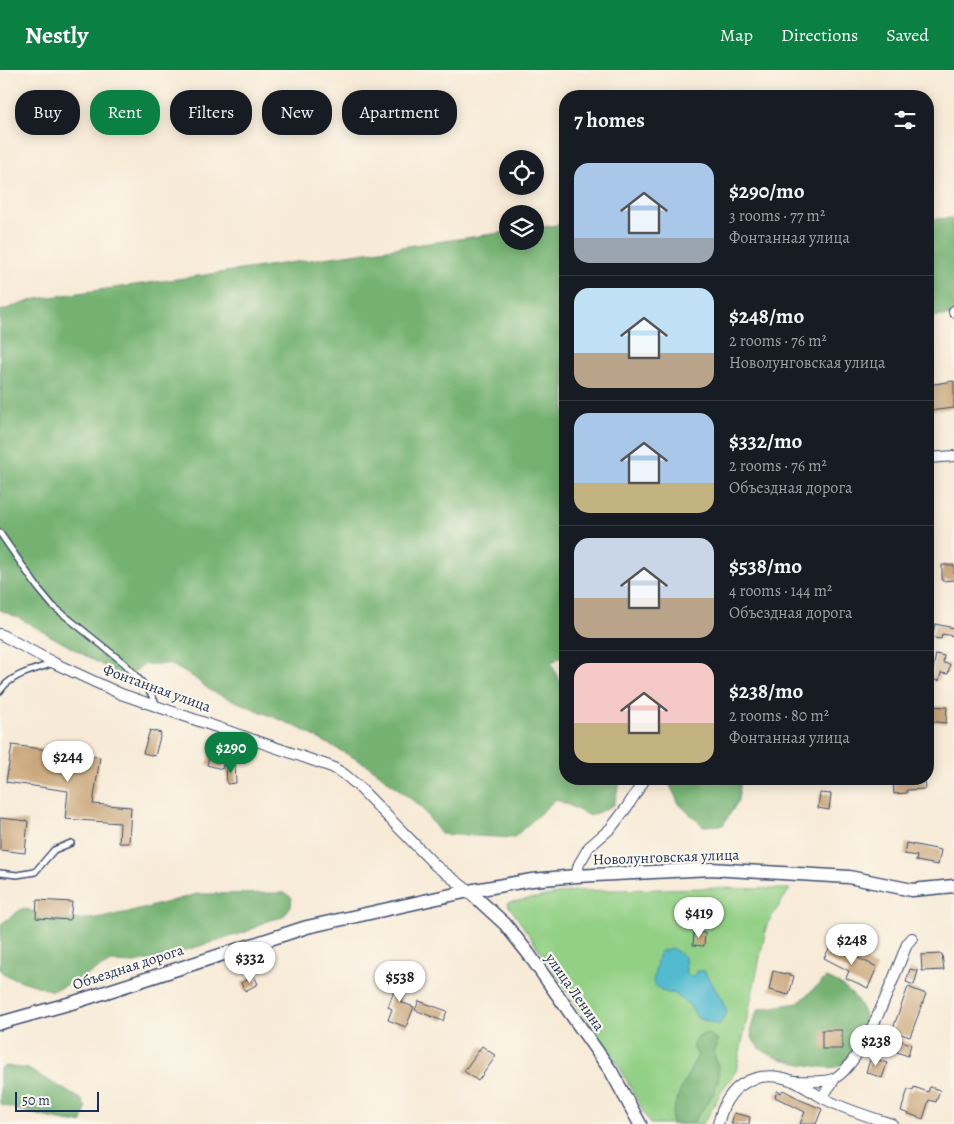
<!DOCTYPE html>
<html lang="en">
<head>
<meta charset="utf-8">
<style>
	:root { --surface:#171b24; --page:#242831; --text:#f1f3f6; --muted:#9ea1a6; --line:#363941; --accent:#0b8043 }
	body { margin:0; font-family:Alegreya,serif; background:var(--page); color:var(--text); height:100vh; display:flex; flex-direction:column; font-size:19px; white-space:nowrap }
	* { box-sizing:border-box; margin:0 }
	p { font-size:16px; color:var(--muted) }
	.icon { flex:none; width:28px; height:28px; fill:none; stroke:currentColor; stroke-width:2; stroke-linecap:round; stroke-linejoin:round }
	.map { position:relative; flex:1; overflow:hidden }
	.drawer { position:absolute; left:559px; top:20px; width:375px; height:695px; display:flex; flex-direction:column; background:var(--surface); border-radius:20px; box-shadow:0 2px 12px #0003 }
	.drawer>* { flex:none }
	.hud { position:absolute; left:15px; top:20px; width:469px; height:45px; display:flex; gap:10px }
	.tools { position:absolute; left:499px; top:80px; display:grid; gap:10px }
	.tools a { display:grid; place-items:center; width:45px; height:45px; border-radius:50%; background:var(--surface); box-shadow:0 2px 12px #0003; font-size:25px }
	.scale { position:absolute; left:15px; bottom:12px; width:84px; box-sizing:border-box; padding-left:5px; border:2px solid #1b2f5e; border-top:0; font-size:14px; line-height:18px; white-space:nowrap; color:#1b2f5e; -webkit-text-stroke:4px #fbf7ec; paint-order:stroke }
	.price { position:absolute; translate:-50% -42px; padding:0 11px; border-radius:18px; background:#fff; color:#222; font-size:16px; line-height:32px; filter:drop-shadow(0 1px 2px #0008) }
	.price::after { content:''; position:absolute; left:50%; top:30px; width:15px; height:11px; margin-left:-8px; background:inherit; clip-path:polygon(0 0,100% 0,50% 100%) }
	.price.active { background:var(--accent); color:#fff }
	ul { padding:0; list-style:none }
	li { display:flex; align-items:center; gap:15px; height:125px; padding:0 15px }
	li+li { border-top:1px solid var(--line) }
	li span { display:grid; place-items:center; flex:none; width:140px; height:100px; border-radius:15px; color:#555 }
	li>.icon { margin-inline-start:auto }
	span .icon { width:60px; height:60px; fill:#fffc; stroke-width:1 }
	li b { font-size:21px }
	h2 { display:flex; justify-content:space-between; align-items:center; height:60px; padding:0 15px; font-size:21px }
	.pill { padding:0 18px; border-radius:20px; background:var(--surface); box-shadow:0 2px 12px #0003; font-size:18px; line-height:45px }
	.pill.active { background:var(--accent); color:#fff }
	header { display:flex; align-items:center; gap:30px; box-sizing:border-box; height:70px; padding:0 25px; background:var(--accent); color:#fff }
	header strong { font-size:24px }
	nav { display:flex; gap:28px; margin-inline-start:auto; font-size:18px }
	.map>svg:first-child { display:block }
</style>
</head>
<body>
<header>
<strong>Nestly</strong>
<nav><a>Map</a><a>Directions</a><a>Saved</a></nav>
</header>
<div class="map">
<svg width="954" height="1054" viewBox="0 0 954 1054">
	<rect width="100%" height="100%" fill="#fbf7ec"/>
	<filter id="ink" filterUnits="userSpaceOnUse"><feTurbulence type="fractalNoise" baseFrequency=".02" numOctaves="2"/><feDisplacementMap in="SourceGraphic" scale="10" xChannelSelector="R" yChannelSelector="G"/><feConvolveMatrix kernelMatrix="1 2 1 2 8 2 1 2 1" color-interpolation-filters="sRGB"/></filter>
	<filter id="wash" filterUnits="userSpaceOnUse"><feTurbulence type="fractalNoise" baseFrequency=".0096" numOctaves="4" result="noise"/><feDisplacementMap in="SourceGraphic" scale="20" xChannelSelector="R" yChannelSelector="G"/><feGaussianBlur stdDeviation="1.12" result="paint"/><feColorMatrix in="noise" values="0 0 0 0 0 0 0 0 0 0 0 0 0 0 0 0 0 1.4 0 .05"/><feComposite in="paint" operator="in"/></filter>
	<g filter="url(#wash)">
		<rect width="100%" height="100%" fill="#f7ead6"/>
		<polygon fill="#92d085" stroke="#568072" points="706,818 790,819 767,854 736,1001 725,1016 703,1054 650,1054 618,994 507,833 574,821"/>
		<g fill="#75b272" stroke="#487068">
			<polygon points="954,148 954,245 932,247 928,245 928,149"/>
			<polygon points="565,154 565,584 551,593 565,621 565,709 620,709 614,735 590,746 556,729 513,768 441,764 421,737 369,696 295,656 211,621 193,607 170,594 145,594 125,608 19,548 0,540 0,241 36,229 507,162 508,171 535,171 535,158"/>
			<polygon points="667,709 741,709 738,731 723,755 703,756 679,734"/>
			<polygon points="285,823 292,828 291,836 283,847 267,851 246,862 160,888 135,893 111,892 83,907 52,921 4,905 0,899 1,854 23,838 57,850 90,849 135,841 197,824"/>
			<path d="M826,908C841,912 859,928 864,943C867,954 862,962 857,972C852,982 847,994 835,997C828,999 816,996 808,995C778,990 733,979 759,939L798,933Z"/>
			<path d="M706,963L717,969V975L713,982C728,1016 710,1027 692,1054H672C669,1039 691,999 698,985L692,976L697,968Z"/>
			<path d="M7,996L28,999L81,1029L86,1038L82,1052C67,1054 17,1040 0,1034V998Z"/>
		</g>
		<path fill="#53bbd0" stroke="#377597" d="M672,878L685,887L686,904L692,908L697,901H704L722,930L727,942L719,955L698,948L689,935L674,923C664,924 659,919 653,912L659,882Z"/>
		<g id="blocks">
			<g fill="#caa87d">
				<polygon points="954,311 954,338 928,341 928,315"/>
				<polygon points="942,495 954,495 954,510 942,511"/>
				<polygon points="935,554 954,558 954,566 942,564 941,569 932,568"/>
				<polygon points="936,584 944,586 943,593 950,594 948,604 941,603 939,611 931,609"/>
				<polygon points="928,636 947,637 946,653 928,651"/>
				<polygon points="150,660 161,663 155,686 143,683"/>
				<polygon points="213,673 228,677 222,699 207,695"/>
				<polygon points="12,675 100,687 93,734 131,737 129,773 119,773 120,753 65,749 68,721 6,712"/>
				<polygon points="226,694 235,694 236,713 227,714"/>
				<polygon points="893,709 925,709 926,719 907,720 907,723 894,724"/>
				<polygon points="820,723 831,724 829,740 818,738"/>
				<polygon points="0,748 28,751 25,783 0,780"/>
				<polygon points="906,773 941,780 938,795 916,791 917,786 904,784"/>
				<polygon points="37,830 72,832 70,850 36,848"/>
				<polygon points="694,862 705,863 704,876 693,875"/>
				<polygon points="831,875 877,897 868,918 846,908 849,901 824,888"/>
				<polygon points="942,884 944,900 922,901 921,885"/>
				<polygon points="910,899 918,901 914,915 906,912"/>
				<polygon points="773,901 794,906 789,925 769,920"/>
				<polygon points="401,902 410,905 400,932 414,937 406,957 388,950 392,939 388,937"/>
				<polygon points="254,906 258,914 245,921 241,913"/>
				<polygon points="908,917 926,924 910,967 892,961"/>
				<polygon points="419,931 447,941 443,951 415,940"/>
				<rect x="822" y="960" width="20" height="19"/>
				<polygon points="901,971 911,974 908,986 897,982"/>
				<polygon points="482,976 496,986 478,1011 464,1001"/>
				<polygon points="871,987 887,993 882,1008 866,1002"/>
				<polygon points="914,1017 928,1022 930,1017 940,1020 936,1032 929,1030 923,1049 901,1041 908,1019 913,1021"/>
				<polygon points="783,1020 798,1028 798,1029 822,1039 816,1054 800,1054 805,1042 775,1027 777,1021 781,1023"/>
				<polygon points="734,1043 750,1047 749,1054 731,1054"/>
			</g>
		</g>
	</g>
	<g filter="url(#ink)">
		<use href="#blocks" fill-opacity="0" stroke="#3c4b70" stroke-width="1"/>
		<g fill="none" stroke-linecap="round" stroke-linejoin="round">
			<g stroke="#3c4b70" stroke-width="8">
				<g id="service">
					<polyline points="0,463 38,518 53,536 125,594 148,619 157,635"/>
					<path d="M0,621C11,604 35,600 54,593"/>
					<polyline points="0,803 17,805 35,802 54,780 71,773"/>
				</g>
			</g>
			<g stroke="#3c4b70" stroke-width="12">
				<g id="minor">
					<polyline points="954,241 954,242"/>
					<polyline points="928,388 954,386"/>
					<polyline points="0,564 54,593 121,624 332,697 344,704 357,715 436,796 469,821"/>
					<polyline points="576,806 579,794 589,777 611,758 627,737 645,709"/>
					<path d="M794,1011C804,1011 827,1013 835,1008C864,991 894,907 907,874L912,868"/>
					<polyline points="822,1027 834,1010"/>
					<path d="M718,1054C720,1047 722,1039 726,1032C740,1007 767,1001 793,1011C804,1016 815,1024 827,1030C847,1040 870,1047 892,1054"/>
				</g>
			</g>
			<g stroke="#3c4b70" stroke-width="15">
				<g id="tertiary">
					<polyline points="469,821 505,854 528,883 611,1001 640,1054"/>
					<polyline points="0,953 75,932 307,857 469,821 532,810 576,806 711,799 849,807 912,820 954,816"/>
				</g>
			</g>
			<use href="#service" stroke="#fff" stroke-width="5"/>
			<use href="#minor" stroke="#fff" stroke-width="10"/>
			<use href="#tertiary" stroke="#fff" stroke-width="12"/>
		</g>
	</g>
	<g text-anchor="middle" stroke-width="4.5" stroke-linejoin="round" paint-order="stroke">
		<g font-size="15" fill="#1b2f5e" stroke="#fbf7ec">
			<text transform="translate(157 618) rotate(20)" y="5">Фонтанная улица</text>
			<text transform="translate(666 787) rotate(-2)" y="5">Новолунговская улица</text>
			<text transform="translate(128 897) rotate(-18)" y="5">Объездная дорога</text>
			<text transform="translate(575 922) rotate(55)" y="5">улица Ленина</text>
		</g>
	</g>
</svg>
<div class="tools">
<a><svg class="icon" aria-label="locate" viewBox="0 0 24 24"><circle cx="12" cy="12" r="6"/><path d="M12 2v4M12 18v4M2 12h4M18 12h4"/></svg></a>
<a><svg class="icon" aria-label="layers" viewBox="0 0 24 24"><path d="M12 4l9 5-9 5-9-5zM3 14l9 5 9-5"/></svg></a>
</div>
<div class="scale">50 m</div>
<b class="price active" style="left:231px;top:704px">$290</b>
<b class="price" style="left:68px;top:713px">$244</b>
<b class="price" style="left:699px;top:869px">$419</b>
<b class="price" style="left:852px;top:896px">$248</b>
<b class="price" style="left:250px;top:914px">$332</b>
<b class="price" style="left:400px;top:933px">$538</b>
<b class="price" style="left:876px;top:997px">$238</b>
<div class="hud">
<a class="pill">Buy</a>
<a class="pill active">Rent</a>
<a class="pill">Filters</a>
<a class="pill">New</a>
<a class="pill">Apartment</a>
</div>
<section class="drawer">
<h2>7 homes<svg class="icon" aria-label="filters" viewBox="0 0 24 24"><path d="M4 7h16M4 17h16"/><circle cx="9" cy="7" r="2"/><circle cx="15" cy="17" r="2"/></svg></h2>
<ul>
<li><span style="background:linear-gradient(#a9c7e8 75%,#9aa5b1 0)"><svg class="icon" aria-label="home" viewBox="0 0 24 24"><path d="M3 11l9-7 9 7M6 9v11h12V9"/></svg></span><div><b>$290/mo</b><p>3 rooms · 77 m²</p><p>Фонтанная улица</p></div></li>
<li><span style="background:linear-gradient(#bfe0f5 65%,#b9a48a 0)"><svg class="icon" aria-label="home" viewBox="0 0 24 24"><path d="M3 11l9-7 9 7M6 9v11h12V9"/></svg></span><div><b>$248/mo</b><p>2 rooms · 76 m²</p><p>Новолунговская улица</p></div></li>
<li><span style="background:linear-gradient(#a9c7e8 70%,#c2b280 0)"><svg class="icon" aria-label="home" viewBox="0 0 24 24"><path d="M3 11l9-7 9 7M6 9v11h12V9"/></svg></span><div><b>$332/mo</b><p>2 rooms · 76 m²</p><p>Объездная дорога</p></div></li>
<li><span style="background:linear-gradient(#c9d6e8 60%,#b9a48a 0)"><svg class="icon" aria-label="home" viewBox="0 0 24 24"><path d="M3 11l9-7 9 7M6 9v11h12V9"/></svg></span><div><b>$538/mo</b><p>4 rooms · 144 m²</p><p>Объездная дорога</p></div></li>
<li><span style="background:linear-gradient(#f6c9c9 60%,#c2b280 0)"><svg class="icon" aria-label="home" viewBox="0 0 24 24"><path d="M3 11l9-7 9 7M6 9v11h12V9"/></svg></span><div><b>$238/mo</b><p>2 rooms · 80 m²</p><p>Фонтанная улица</p></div></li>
</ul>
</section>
</div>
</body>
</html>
